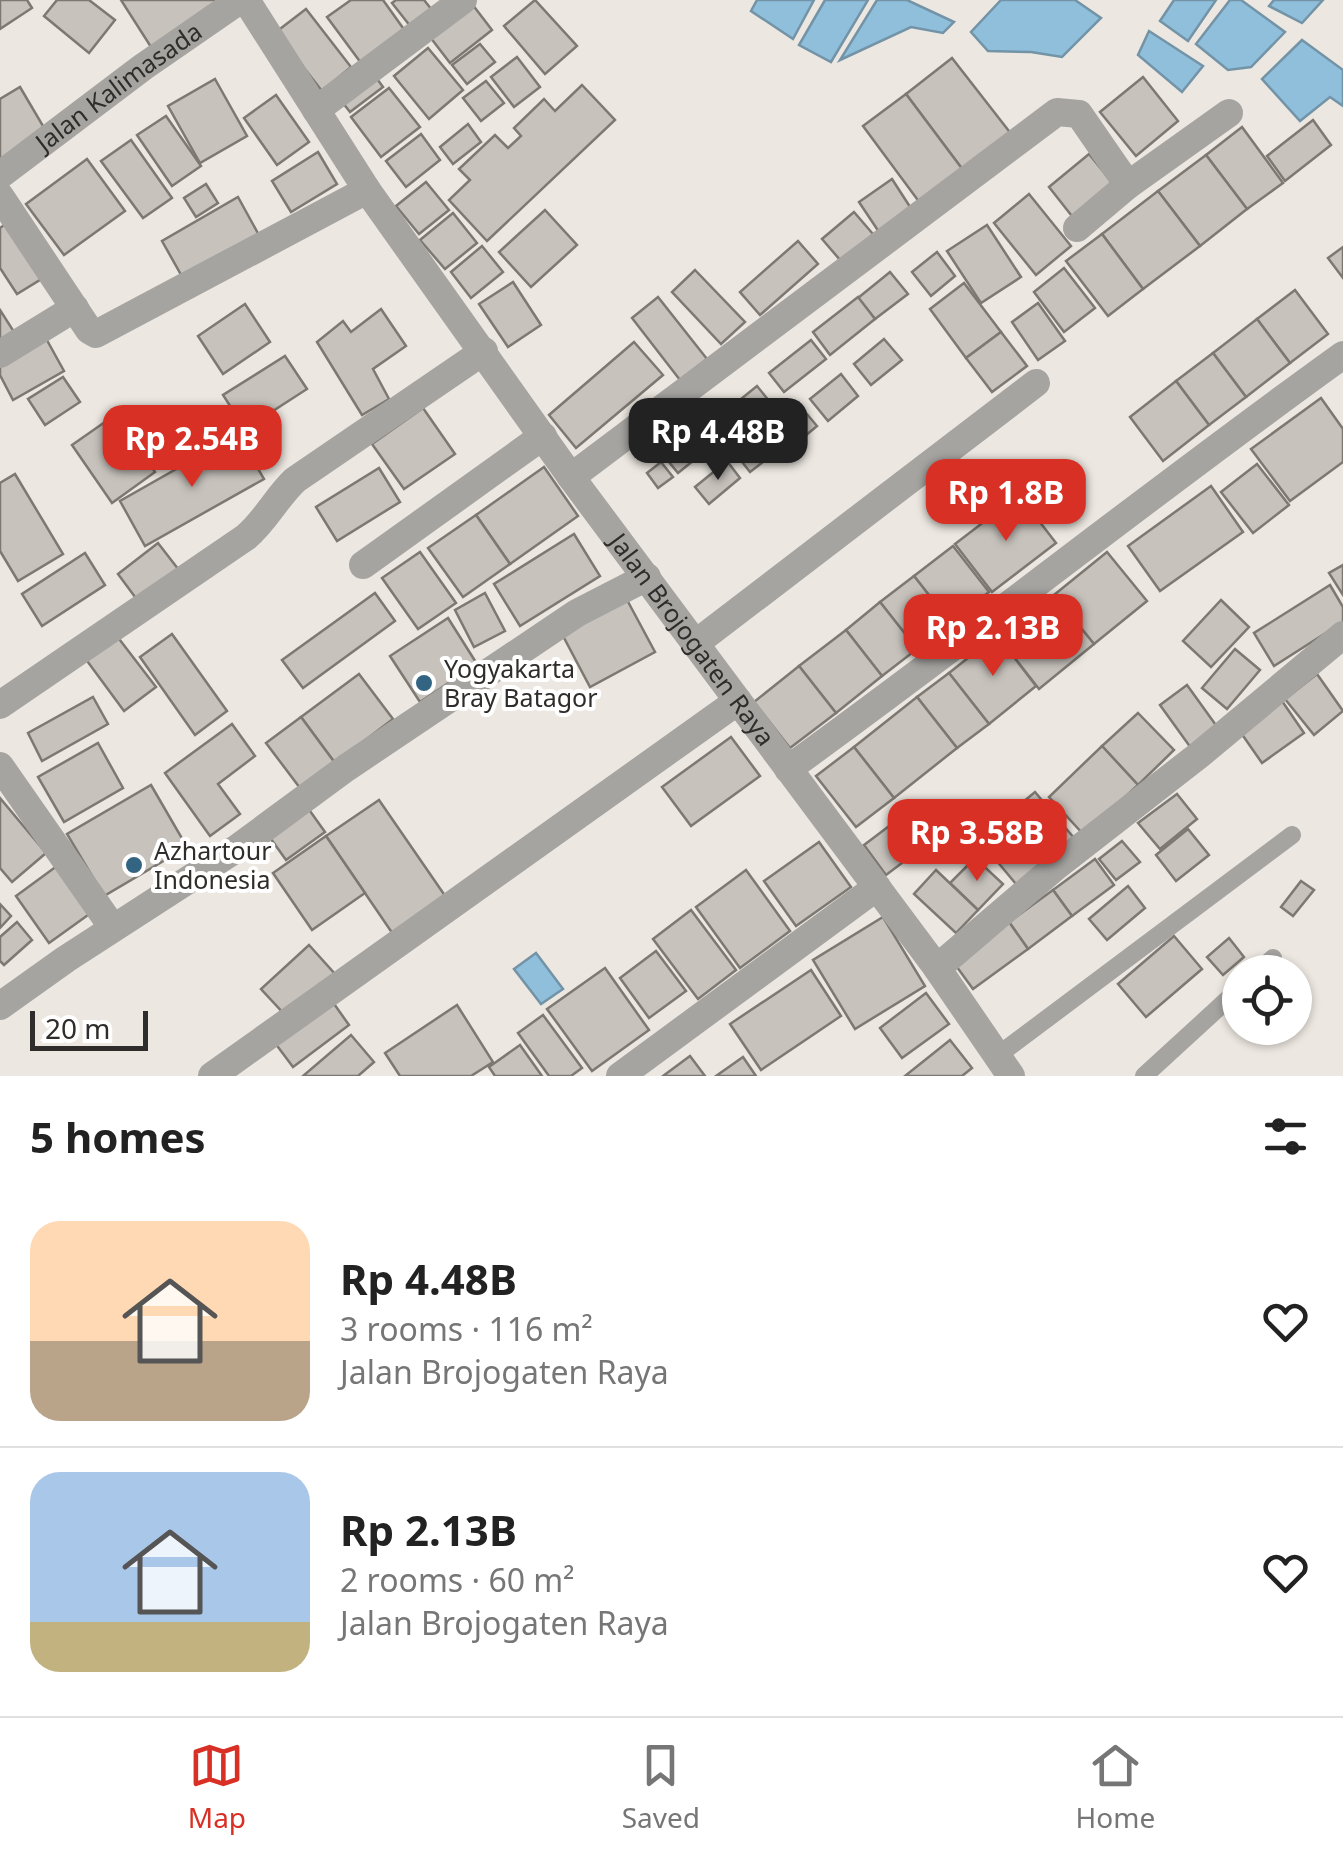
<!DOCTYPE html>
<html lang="en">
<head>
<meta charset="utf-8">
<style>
	:root { --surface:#fff; --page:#f2f2f2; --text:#222; --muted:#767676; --line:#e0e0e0; --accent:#d93025 }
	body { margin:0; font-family:"Noto Sans",sans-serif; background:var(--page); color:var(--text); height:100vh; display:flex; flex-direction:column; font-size:38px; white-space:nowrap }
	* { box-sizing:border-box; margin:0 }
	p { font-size:32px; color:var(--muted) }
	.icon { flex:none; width:55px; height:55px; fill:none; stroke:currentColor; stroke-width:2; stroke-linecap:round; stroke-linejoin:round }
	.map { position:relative; height:1076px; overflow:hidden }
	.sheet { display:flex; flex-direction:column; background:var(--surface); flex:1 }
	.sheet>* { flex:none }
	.tools { position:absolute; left:1222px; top:955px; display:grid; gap:20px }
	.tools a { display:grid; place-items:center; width:90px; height:90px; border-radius:50%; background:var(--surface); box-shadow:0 2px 8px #0004; font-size:50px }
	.scale { position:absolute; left:30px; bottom:25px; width:118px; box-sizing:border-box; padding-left:10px; border:5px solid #2f2d2b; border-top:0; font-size:28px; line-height:35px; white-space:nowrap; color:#2f2d2b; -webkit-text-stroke:8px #fff; paint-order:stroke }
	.price { position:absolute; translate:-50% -85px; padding:0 22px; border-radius:20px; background:var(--accent); color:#fff; font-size:32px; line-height:65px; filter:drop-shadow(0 2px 5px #0008) }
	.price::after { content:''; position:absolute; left:50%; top:60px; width:30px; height:22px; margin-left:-15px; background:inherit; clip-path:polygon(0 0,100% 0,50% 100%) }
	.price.current { background:#222; color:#fff }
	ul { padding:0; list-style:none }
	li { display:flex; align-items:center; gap:30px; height:250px; padding:0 30px }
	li+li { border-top:2px solid var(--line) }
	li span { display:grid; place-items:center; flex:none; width:280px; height:200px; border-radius:30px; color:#555 }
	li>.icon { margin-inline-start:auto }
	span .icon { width:120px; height:120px; fill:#fffc; stroke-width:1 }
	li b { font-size:42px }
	h2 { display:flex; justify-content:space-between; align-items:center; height:120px; padding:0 30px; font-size:42px }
	.menu { display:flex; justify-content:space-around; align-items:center; height:140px; border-top:2px solid var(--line); background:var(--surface); font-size:28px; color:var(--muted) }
	.menu a { display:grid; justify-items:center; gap:5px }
	.menu .current { color:var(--accent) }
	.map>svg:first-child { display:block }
</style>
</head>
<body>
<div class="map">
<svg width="1343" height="1076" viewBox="0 0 1343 1076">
	<rect width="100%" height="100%" fill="#ece7e0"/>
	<g fill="#90bfdc" stroke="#7393a7" stroke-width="2.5">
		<polygon points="757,0 814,0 793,39 751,11"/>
		<polygon points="825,0 868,0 831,62 799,45"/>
		<polygon points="877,0 907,0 954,22 943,33 911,27 840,60"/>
		<polygon points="1001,0 1075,0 1101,18 1062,57 1031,52 988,51 971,32"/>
		<polygon points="1174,0 1216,0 1188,41 1160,21"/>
		<polygon points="1230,0 1241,0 1285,32 1251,67 1228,70 1196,44"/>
		<polygon points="1274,0 1323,0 1302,23 1269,6"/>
		<polygon points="1149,31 1203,66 1182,92 1138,55"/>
		<polygon points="1302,40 1343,70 1343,106 1330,97 1300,121 1262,79"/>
		<polygon points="536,953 563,989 541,1004 514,969"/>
	</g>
	<g fill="#c7c2bc" stroke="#7d7972" stroke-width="2.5">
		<polygon points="0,0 27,0 32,8 0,29"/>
		<polygon points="57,0 89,0 115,20 89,53 44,16"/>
		<polygon points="121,0 218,0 151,47"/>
		<polygon points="351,0 383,0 408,35 364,67 327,17"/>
		<polygon points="396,0 424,0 432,10 411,27 392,3"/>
		<polygon points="469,0 492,30 450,63 427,33"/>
		<polygon points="535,0 577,46 545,74 504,26"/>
		<polygon points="306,9 351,67 322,91 276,32"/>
		<polygon points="480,44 495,62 467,84 452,65"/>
		<polygon points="428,48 463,90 429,119 394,76"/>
		<polygon points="517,57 540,87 514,107 491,77"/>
		<polygon points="952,58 1012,135 963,170 906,94"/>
		<polygon points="372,72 383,87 350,112 339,98"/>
		<polygon points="1143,77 1178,121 1136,156 1100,112"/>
		<polygon points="215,79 247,136 200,163 168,106"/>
		<polygon points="486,81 504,103 481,121 463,98"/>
		<polygon points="582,85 615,120 487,241 449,200 470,180 459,169 495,135 508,148 521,136 514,128 544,99 555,111"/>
		<polygon points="20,87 46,131 0,159 0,99"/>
		<polygon points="389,88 420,127 381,157 351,117"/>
		<polygon points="906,94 963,170 920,203 863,126"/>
		<polygon points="276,95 309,142 277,165 244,118"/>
		<polygon points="166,116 201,166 172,186 137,135"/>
		<polygon points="1313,120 1331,145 1285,181 1267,156"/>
		<polygon points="468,124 481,142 453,164 440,147"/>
		<polygon points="1242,127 1283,183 1247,209 1206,155"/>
		<polygon points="421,134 440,160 406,187 386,161"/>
		<polygon points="131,140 172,198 143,218 101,161"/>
		<polygon points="318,152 337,184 291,212 272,181"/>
		<polygon points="1089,154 1115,186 1075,220 1049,187"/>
		<polygon points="1206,155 1247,209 1200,246 1158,191"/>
		<polygon points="87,159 125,211 64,255 26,204"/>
		<polygon points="892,179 914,213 881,235 859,202"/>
		<polygon points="426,182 449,210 419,234 396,206"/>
		<polygon points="206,184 218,203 196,217 184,198"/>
		<polygon points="1158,191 1200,246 1143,289 1102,234"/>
		<polygon points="1029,194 1071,246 1036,275 994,223"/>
		<polygon points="238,197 260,237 184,280 162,241"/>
		<polygon points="545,210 577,245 531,287 499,252"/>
		<polygon points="854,212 879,241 847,268 822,239"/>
		<polygon points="453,213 477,243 445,269 420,240"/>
		<polygon points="7,223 43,278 17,294 0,268 0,228"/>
		<polygon points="987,225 1021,277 981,303 947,251"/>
		<polygon points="1102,234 1143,289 1108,316 1066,261"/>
		<polygon points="798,241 818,264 760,315 740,292"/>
		<polygon points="482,246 503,272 471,298 451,272"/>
		<polygon points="1343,247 1343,278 1328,258"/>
		<polygon points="937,252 955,276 931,296 912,272"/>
		<polygon points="1064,268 1095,308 1064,332 1034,292"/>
		<polygon points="695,270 745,322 721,344 672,292"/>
		<polygon points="890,272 908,294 875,319 858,298"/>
		<polygon points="513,282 541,325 508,347 479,304"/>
		<polygon points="964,283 1001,332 966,358 930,309"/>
		<polygon points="1295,290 1328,334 1290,363 1257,319"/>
		<polygon points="658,297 707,359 680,380 632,318"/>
		<polygon points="858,297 875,319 830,355 813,332"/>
		<polygon points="1038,303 1065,341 1038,360 1012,322"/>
		<polygon points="245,304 270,342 223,374 198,336"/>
		<polygon points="381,309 406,346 373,369 389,399 362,415 317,342 343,321 351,332"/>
		<polygon points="0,310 16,335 0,345"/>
		<polygon points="1257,319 1290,363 1246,397 1213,353"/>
		<polygon points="1001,332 1027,366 992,392 966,358"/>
		<polygon points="43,333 64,371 13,400 0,375 0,358"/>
		<polygon points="884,339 902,360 871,385 854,364"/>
		<polygon points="811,340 826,359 784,392 769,373"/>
		<polygon points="634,342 663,375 576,448 549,415"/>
		<polygon points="1213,353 1246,397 1209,425 1176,381"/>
		<polygon points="285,356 307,389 245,429 223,395"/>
		<polygon points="841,374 858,396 828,421 810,399"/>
		<polygon points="63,377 80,402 45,425 28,399"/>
		<polygon points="1176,381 1209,425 1163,461 1130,417"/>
		<polygon points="757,386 770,402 743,425 730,408"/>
		<polygon points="1321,398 1343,429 1343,462 1290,501 1251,449"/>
		<polygon points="801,407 817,426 793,446 777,427"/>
		<polygon points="423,408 455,454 404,489 372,444"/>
		<polygon points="115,415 155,472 112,503 72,445"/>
		<polygon points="711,417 725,435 701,454 687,437"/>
		<polygon points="760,432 776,452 750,472 735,453"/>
		<polygon points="238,434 264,479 145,546 120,501"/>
		<polygon points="680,444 694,460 678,473 664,456"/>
		<polygon points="727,461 740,478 709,504 695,487"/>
		<polygon points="661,462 673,477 658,488 647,473"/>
		<polygon points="1257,464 1289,505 1253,533 1221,492"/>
		<polygon points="544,467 578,516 510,564 476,515"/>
		<polygon points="379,468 400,502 337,541 316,507"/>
		<polygon points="15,474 63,554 18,581 0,551 0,483"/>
		<polygon points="1211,486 1243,532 1160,591 1128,546"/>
		<polygon points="1019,495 1056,543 992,592 955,544"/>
		<polygon points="476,515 510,564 463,597 428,548"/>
		<polygon points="574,534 600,576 520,626 494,584"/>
		<polygon points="158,543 182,574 141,605 118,574"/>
		<polygon points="953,546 989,592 950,622 914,576"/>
		<polygon points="420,552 456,603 418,629 382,578"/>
		<polygon points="1107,552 1147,601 1094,644 1054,595"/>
		<polygon points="85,553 105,585 42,626 22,594"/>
		<polygon points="1343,565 1343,595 1329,573"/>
		<polygon points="914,576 950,622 917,649 880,602"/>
		<polygon points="1330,585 1343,607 1343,622 1274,666 1254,633"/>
		<polygon points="375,593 395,621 303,688 282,660"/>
		<polygon points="485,593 505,631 474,647 455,610"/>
		<polygon points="1054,595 1094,644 1039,689 1000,639"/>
		<polygon points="626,598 655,652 590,687 562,634"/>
		<polygon points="1221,600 1249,627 1211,667 1183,641"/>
		<polygon points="880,602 917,649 882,676 846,630"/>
		<polygon points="448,618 477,664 420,702 390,656"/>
		<polygon points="846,630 882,676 836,713 799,666"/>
		<polygon points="113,631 156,687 124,711 82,654"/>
		<polygon points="172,634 227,711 195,735 140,657"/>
		<polygon points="997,635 1036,686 989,724 949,673"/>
		<polygon points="1235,649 1260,670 1227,709 1202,688"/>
		<polygon points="799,666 836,713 790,748 754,702"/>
		<polygon points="949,673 989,724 957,748 917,697"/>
		<polygon points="359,674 393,719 335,763 301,717"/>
		<polygon points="1317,674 1343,711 1314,735 1285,699"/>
		<polygon points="1187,685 1218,728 1191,748 1160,705"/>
		<polygon points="93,697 108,724 42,761 28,733"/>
		<polygon points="917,697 957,748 894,798 854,747"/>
		<polygon points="1282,701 1304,733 1262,763 1239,730"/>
		<polygon points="1138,713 1174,750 1138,785 1102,746"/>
		<polygon points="301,717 335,763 300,788 266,743"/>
		<polygon points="232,724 255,756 218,784 240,814 210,836 165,773"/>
		<polygon points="731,737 760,776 691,826 662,787"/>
		<polygon points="98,743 123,788 64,822 38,777"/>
		<polygon points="1102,746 1138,785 1084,835 1049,797"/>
		<polygon points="854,747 894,798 856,827 816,776"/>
		<polygon points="151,785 187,847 104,896 67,834"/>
		<polygon points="1035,792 1075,839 1051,859 1011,812"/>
		<polygon points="1177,794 1197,819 1160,849 1138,823"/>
		<polygon points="0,798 46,853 12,882 0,868"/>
		<polygon points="379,800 450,903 397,940 326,836"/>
		<polygon points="305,804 325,832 286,860 266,832"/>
		<polygon points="917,805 939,835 886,875 864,845"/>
		<polygon points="1006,821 1042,863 1016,884 981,842"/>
		<polygon points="1188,829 1209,855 1176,881 1156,855"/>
		<polygon points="326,836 365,893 312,930 273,873"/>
		<polygon points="1122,841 1140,862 1116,880 1099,859"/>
		<polygon points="819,842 851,887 796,926 764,881"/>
		<polygon points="975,858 1003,884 978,910 950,883"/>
		<polygon points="1095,859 1114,885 1072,916 1053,890"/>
		<polygon points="61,863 95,910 49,943 16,896"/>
		<polygon points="746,870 790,931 740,968 696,907"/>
		<polygon points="936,870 978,910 956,933 914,894"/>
		<polygon points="1301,881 1314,890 1293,916 1281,907"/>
		<polygon points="1128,886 1145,908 1107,940 1089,919"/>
		<polygon points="1053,890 1072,916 1028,949 1009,922"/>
		<polygon points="0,904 11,916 0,928"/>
		<polygon points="691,910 736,970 698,999 653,939"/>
		<polygon points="883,917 925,986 855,1029 813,960"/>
		<polygon points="17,922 32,940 4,965 0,961 0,937"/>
		<polygon points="1009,922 1028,949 973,989 954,963"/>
		<polygon points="1174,936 1202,969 1146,1017 1118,984"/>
		<polygon points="1229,938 1244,957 1223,975 1207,957"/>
		<polygon points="309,945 335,974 287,1017 261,989"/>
		<polygon points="656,951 686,991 649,1018 620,978"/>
		<polygon points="605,968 649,1030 592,1071 547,1009"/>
		<polygon points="811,970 841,1016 761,1070 730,1024"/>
		<polygon points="926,993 949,1024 902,1058 880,1028"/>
		<polygon points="332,1001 349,1025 293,1067 275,1043"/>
		<polygon points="457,1005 493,1062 471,1076 400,1076 385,1053"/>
		<polygon points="543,1015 582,1068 571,1076 549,1076 518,1033"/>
		<polygon points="351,1035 374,1062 358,1076 303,1076"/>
		<polygon points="950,1040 972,1068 962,1076 905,1076"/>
		<polygon points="520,1045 542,1076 495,1076 489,1067"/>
		<polygon points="690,1056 705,1076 663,1076"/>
		<polygon points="743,1057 756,1076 716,1076"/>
	</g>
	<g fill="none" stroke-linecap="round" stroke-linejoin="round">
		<g stroke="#a5a4a1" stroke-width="18">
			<polyline points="1258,972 1273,958"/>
			<polyline points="997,1056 1292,835"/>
			<polyline points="1144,1076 1240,988"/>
		</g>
		<g stroke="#a5a4a1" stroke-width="28">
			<path id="s1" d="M246,0L367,190L571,477L937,968L1011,1076"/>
			<polyline points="316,110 463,0"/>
			<path id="s2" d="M0,175L143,67L240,0"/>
			<polyline points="0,196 89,330 96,334 367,190"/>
			<polyline points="1077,228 1128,185 1229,113"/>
			<polyline points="0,354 75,308"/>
			<polyline points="571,477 1057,112 1079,114 1128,185"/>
			<polyline points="363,565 543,436"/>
			<polyline points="696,643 1036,383"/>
			<path d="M0,705L246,537C266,520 276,498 295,480L484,351"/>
			<polyline points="0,766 113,928"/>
			<path d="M788,769C975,634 1155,490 1343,355"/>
			<polyline points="937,968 1054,868 1199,755 1343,635"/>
			<polyline points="0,1006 66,959 236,849 346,768 577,613 647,577"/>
			<polyline points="212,1076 738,701"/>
			<polyline points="620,1076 877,887"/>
		</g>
	</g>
	<g fill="#336583" stroke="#fff" stroke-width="4">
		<circle cx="424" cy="683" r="10"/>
		<circle cx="134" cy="865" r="10"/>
	</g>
	<g text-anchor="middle" stroke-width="8" stroke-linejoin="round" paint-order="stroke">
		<g font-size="25" fill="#2f2d2b" stroke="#fff">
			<text dy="9" stroke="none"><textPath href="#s2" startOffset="148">Jalan Kalimasada</textPath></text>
			<text dy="9" stroke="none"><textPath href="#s1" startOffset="780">Jalan Brojogaten Raya</textPath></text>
		</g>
		<g font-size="25" fill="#2f2d2b" stroke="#fff" text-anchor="start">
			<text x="444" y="678">Yogyakarta<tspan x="444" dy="29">Bray Batagor</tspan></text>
			<text x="154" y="860">Azhartour<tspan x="154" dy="29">Indonesia</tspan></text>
		</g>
	</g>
</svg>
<div class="tools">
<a><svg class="icon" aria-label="locate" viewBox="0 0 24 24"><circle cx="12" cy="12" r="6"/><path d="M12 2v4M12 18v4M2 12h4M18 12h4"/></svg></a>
</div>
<div class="scale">20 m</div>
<b class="price current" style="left:718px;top:483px">Rp 4.48B</b>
<b class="price" style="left:192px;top:490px">Rp 2.54B</b>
<b class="price" style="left:1006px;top:544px">Rp 1.8B</b>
<b class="price" style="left:993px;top:679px">Rp 2.13B</b>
<b class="price" style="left:977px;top:884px">Rp 3.58B</b>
</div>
<section class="sheet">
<h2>5 homes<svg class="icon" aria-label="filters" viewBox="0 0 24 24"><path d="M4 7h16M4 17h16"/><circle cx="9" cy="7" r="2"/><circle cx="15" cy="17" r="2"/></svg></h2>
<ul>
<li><span style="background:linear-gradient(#ffd9b3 60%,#b9a48a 0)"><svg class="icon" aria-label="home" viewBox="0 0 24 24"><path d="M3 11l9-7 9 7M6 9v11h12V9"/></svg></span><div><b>Rp 4.48B</b><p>3 rooms · 116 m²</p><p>Jalan Brojogaten Raya</p></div><svg class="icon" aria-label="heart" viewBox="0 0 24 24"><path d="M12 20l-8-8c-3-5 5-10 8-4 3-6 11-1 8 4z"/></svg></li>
<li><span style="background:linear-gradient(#a9c7e8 75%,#c2b280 0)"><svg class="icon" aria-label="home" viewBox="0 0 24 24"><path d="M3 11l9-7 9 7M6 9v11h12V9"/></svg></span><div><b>Rp 2.13B</b><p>2 rooms · 60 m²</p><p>Jalan Brojogaten Raya</p></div><svg class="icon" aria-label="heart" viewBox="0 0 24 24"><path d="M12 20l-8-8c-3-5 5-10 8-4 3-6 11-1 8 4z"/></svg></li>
</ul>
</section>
<nav class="menu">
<a class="current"><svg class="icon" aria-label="map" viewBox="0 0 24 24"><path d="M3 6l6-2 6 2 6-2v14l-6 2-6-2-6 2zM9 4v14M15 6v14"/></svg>Map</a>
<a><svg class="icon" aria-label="saved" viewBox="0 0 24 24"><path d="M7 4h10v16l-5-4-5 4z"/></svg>Saved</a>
<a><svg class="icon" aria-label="home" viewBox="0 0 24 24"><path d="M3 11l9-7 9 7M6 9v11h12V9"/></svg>Home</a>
</nav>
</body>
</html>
